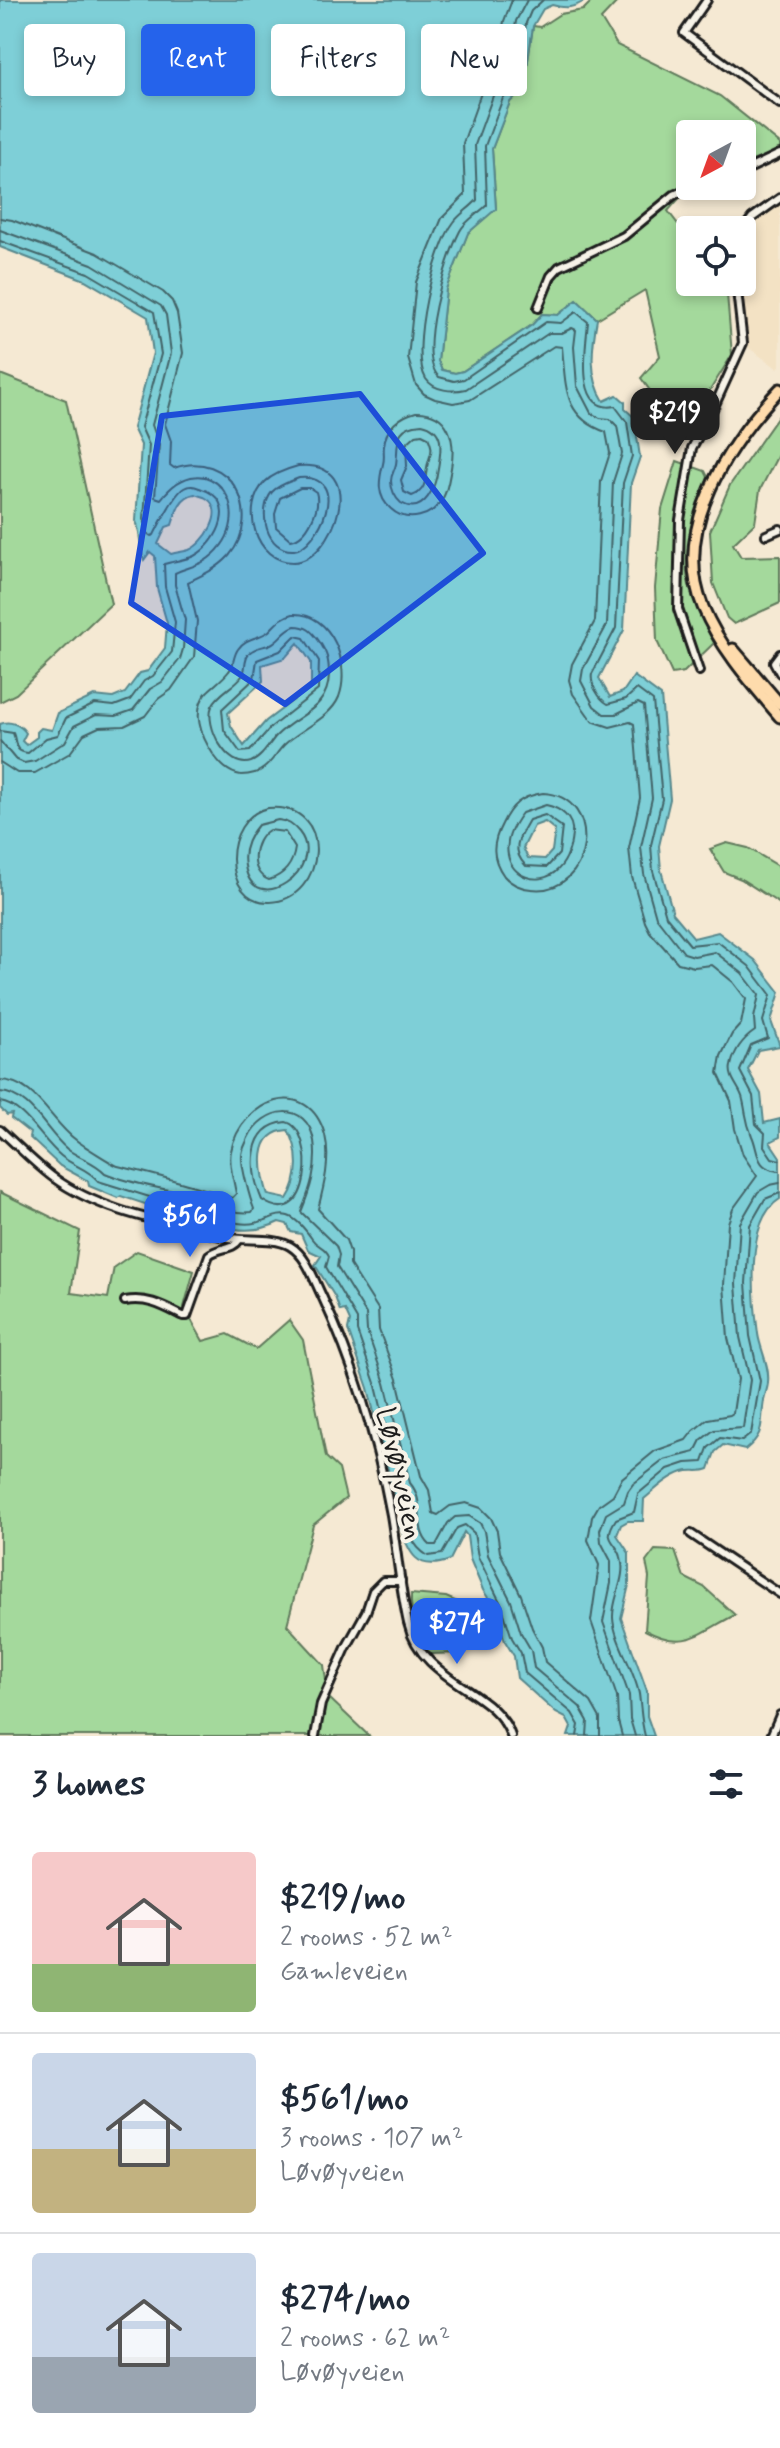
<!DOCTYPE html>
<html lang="en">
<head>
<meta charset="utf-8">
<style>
	:root { --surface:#fff; --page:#f6f6f7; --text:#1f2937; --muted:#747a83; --line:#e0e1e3; --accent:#2563eb }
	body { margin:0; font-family:Mynerve,sans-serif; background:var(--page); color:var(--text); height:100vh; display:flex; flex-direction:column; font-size:30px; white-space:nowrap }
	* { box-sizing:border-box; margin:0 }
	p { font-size:26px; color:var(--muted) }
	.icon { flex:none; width:44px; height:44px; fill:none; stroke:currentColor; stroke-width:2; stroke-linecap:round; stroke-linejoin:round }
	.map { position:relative; height:1736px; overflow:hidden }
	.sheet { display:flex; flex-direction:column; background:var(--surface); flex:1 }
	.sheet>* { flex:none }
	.banner { position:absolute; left:24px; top:24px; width:732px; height:72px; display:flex; gap:16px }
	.needle { width:52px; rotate:221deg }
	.buttons { position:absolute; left:676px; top:120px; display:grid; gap:16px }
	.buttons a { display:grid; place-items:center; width:80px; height:80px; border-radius:8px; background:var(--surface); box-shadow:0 4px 12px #0003; font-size:40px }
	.price { position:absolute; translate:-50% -68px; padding:0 18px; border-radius:16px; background:var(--accent); color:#fff; font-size:26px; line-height:52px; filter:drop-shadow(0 2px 4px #0008) }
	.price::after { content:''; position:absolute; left:50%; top:48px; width:24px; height:18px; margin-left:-12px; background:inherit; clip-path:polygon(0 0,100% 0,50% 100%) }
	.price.selected { background:#222; color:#fff }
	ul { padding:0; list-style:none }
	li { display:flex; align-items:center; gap:24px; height:200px; padding:0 32px }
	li+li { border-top:2px solid var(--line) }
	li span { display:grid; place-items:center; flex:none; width:224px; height:160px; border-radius:8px; color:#555 }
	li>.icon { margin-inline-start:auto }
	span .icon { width:96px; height:96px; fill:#fffc; stroke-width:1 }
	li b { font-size:34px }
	h2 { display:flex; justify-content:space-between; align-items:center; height:96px; padding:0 32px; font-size:34px }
	.chip { padding:0 28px; border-radius:8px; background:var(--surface); box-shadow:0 4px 12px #0003; font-size:28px; line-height:72px }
	.chip.selected { background:var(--accent); color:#fff }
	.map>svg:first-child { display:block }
</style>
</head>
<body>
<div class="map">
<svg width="780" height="1736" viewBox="0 0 780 1736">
	<rect width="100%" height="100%" fill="#f5e9d3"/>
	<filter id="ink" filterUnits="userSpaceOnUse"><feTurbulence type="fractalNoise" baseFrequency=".0125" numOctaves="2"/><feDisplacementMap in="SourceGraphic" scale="16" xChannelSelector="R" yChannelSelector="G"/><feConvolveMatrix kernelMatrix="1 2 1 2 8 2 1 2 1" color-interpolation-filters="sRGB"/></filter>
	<g filter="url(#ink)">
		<polygon fill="#f3e2c4" points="780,199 780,366 777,368 749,348 744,338 736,282 742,282 742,231 752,218"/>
		<g fill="#a4d99c" stroke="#607a5c" stroke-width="2">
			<polygon points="593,0 619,0 601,19 617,45 720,96 780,144 780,150 742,165 742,134 690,134 690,186 668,211 690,240 690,282 726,282 732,355 682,435 641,378 660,356 645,290 597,319 577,300 558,315 542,314 532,325 463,371 455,373 442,370 438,361 446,289 468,233 496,208 492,149 510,102 524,88 533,26 540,27 560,14 583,10"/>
			<polygon points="0,374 66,400 111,604 16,694 0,702"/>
			<polygon points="780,414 780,451 760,490 755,523 733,544 741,557 780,556 780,603 734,624 727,618 713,583 710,531 730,485"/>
			<path d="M677,461L705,471L708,477C699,505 684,544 687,574C690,599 704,621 714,643L684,672L672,674L657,641L655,588L662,509Z"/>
			<polygon points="727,843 748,848 780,867 780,904 741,879 724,872 710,849"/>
			<polygon points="0,1192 80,1231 71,1293 108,1298 114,1267 137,1251 194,1271 184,1307 203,1341 228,1334 256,1349 289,1320 303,1340 326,1457 339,1469 346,1498 313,1525 287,1625 324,1665 328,1697 369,1736 0,1736"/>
			<path d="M655,1550L675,1551L684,1577L704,1587L735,1615C699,1633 685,1652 645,1630L649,1577L646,1562Z"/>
			<path d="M411,1594L446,1597L460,1603L473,1640L463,1653L430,1654C418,1634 410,1617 411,1594Z"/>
		</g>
		<path fill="#7ecfd7" stroke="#57878c" stroke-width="2" fill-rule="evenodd" d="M0,0H586C574,8 566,9 552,5L543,9L533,26L524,88L510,102L492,149L496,209L468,233L446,289L438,361L442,370L455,373L463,371L532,325L542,314L558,315L577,300L597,319C592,347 588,376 604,401L617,395L625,402V409L634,417L640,457L631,483L624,630L599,678L610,697L623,692L634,676L661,696L670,799L659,846L661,870L673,913L694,938L718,932L755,960L780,992L771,1021L780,1046L758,1050L748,1070L761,1094L764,1123L780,1119V1137L770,1142L780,1157V1199C745,1220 753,1297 758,1334C760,1349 770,1366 768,1382C768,1388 765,1394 764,1400C760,1424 766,1433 745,1450L723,1445L715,1452L709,1469C700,1473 692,1469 683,1472C668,1477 656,1489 644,1499L643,1521H628L621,1525L617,1535L629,1553V1585L621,1618L647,1691V1716L654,1736H568L571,1727L566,1718L556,1713L517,1678L514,1656L505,1641L494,1607L483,1590L470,1559L467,1536L464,1532L450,1560C415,1573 409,1552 399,1523L403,1514L401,1499L395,1498L368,1388L348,1330L350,1321L345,1310L340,1311L335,1297L315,1265L321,1256L308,1250L301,1234L291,1232L287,1224L279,1222C244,1240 211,1223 176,1211L169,1212L121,1196L118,1198L89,1186L88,1181L60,1166L29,1137L30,1133L11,1118L12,1114L7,1115L0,1108V724C10,720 21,725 26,733L22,741L26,745L37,737V732L41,728L52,730L58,713L94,696L113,698L125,693L140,673L148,671L165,648L167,623L157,588L155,556L150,552L144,560C139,546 141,534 136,521L141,445L133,428L153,353L148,317L85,280L0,247ZM195,494C198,496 203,496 206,498C227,511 204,544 189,550C183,552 177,552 171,554L158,544L166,527L172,525C176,512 180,496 195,494ZM298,643L311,662V687L266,721L244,746L231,726L228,713L263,681L262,665L285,658ZM545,822L555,830L552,851L545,859L528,858L523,848L534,826ZM288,1130C300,1149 300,1180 287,1199L268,1195C261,1172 253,1132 288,1130Z"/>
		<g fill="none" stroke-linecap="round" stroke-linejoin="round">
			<g stroke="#436467" stroke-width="2">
				<path d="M512,0L504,21L496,73L482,90L463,143L465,195L442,218L416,282L408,358L416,385L424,394L435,399L453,403L470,400L554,346L562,347C566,387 563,417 606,432L610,453L601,481L595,621L572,664L569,680L573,694L592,721L610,727L630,722L634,724L640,798L629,848L632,877L645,922L650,932L678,963L694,967L712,965L733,982L746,999L741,1024L732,1034L721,1056L718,1073L731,1101L735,1129L743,1155L757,1176L733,1209L728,1223L724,1285L728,1338L738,1379L733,1413L730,1415L708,1419L693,1431L686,1440L655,1451L622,1478L613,1495L599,1505L592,1517L588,1540L599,1565L591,1621L617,1697L618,1721L622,1736"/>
				<path d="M527,0L516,21L508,79L494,93L475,145L477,200C470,208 460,214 454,222C435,246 409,352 426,379C434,391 453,392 466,389L549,333H562L572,328L576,330L574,347L577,386L591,413L600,418L610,419L617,426L622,454L613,482L607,625L583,669L581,681L594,706L604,714H616L638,703L644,706L652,798L641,847L644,874L656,917L684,953L694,956L715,952L742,973L759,995L754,1018L755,1031C743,1039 734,1051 731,1066C728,1079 741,1088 743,1100C747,1117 745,1119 752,1136C759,1151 754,1169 780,1171"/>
				<path d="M543,0L531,11L526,23L517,84L503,98L485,146L487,205C479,213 465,221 460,231C446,258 416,355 439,377L454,381L464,379L546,322L561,323L576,312L588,322C586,346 574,414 615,406L627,422L632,456L623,483L616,628L592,674C590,684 599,699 608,704L626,699L637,689L653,701L662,799L651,845L653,871L666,916L690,945L718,942L749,966L771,995L763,1021L768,1038L751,1045L740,1071L753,1096L756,1124L765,1133L764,1146L772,1158L780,1160"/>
				<path d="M0,218L12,220L97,253L163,292L172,301L177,313L183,353L165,424L171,441L170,465L174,468C230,448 265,513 229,556C217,569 203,575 188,582L197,621L194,657L171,690L158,699L145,716L124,726L99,727L84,734L70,753L35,773H17L0,762"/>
				<path d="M0,230L92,264L161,306L166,315L171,353L152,425L159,445L155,497L161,499C207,438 264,515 209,558C198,567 186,567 175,573V585L185,620L183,649L180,659L162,682L150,689L133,710L116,716L96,715L74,726L65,742L35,761L24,763L15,759L0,741"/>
				<path d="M0,241L88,273L154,312L161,354L141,427L149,445L144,519L148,534L151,536L154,535C159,525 174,494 184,488C191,484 196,487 202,489C238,500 219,543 194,556C185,560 173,561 164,564L165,587L175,622L172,652L153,676L144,681L130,700L114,706L95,704L66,718L58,735L46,738L28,753C13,752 17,742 13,733L0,731"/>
				<path d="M416,412C450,411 456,441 451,468C449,478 448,489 443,498C433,517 407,524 391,509C376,496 379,480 383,464C385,458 383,451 384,446C385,428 400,416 416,412Z"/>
				<path d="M422,424C446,429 441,451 438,468C436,485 425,517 401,503C395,498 391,489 391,481C391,474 395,470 396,464C399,445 392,426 422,424Z"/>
				<path d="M416,435L422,434L428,437C434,451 431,451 428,463C424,476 429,490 412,496L404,492L401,480L407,466L406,444Z"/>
				<path d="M298,466C371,459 334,562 293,562C255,562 240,507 265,482C273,474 287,469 298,466Z"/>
				<path d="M299,478C353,473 318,548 294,550C266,552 257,510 272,492C278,485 291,481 299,478Z"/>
				<path d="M300,488H310L316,492C321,507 308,537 291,540L276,527L275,514L280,498Z"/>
				<path d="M293,614C332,612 351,665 339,697C330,719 300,729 284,745C277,752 272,762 264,768C258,773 249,775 241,775C228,773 220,764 213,754C201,736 191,711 207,692C214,685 223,679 229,671C234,665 233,656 238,649C246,637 259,639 269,631C277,623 281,617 293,614Z"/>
				<path d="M295,626C307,626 312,631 319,641C327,653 329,660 329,675C328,711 298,713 276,736C269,744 262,758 251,762C227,770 204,725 212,706C218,693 234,687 242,676C247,669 243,660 249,653C255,647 264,647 271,644C281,639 284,629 295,626Z"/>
				<polygon points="295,636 304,638 319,661 318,690 271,727 250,751 240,752 224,730 222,709 254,679 257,660 280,651"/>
				<path d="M543,793C606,796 593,897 531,889C520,888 511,884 504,876C491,858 492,843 502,824C511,805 521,796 543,793Z"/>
				<path d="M546,805C560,808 574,818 572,834C566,911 472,878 522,813Z"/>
				<path d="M268,808C337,802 326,900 270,902C221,904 221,818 268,808Z"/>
				<path d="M545,815L562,827L559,854L547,867L526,866C510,850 519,837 529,820Z"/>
				<path d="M278,820C288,821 293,825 299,832C328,868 254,920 245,866C242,851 248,837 258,825Z"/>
				<path d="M269,830L285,832L295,848C293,864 284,875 269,880C248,873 252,840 269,830Z"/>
				<path d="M0,1080C36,1081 50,1121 76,1140C81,1144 114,1165 118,1166C156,1175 194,1185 232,1198L236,1194C234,1180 228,1164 231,1151C241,1100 308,1074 325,1135C331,1159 324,1186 318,1209L346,1240L350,1252V1265L378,1309L379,1330L397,1379L421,1476L429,1490L433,1513L438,1515L450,1506L466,1503L481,1508L491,1518L497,1531L500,1552L521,1595L532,1628L542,1647L545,1662L591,1702L600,1718V1736"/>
				<path d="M0,1092C31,1094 46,1132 67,1149C79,1158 95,1162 105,1173C130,1184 159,1187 185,1194C206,1201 229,1215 252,1212L254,1209C250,1199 241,1166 242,1156C242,1149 246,1144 248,1138C263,1106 307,1100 314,1141C318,1167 310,1190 301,1212L336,1246L339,1255L337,1267L366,1314L367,1331L385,1383L410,1483C427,1503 412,1528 430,1545H436L448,1523L455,1517L469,1516L480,1523L484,1531L488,1555L511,1601L521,1633L531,1650L534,1668L580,1707L588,1721L587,1736"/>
				<path d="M0,1102C24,1105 42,1141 61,1156C73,1166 89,1169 98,1181L169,1203H179C198,1210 218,1220 238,1223C275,1229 280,1193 312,1239C317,1247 325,1246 329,1256L326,1267L357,1319V1331L376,1386L401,1489C423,1510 394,1534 428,1556L442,1554L457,1528L465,1525L474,1533L478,1557L501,1604L512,1638L521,1653L525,1673L572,1713L579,1725L577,1736"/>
				<path d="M286,1122C317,1129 312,1235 262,1200C250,1172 246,1126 286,1122Z"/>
				<polyline points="635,1736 630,1719 629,1695 603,1622 611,1583 611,1561 601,1542 600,1530 606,1514 624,1503 628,1491 633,1484 664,1460 695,1452 701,1440 714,1430 743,1428 750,1380 740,1337 736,1284 740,1223 758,1192 770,1185 780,1183"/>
				<path d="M645,1736C641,1721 641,1709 639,1694C635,1671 614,1640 613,1618C612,1598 627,1578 621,1557C617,1540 601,1542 616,1519L634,1512L638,1494L668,1469L686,1463L703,1462L708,1448L720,1438L742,1441L751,1434L760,1381L750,1336L746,1283L750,1225L765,1199L780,1193"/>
			</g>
			<g stroke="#1c1c1c" stroke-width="12">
				<g id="street">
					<polyline points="707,0 684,33 780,104"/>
					<polyline points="742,172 780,154"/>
					<polyline points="742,231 752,218 780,198"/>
					<polyline points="538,308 551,276 559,267 624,236 674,195 693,186"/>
					<polyline points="766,535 780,529"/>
					<polyline points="780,654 774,662 780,673"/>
					<polyline points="699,671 678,609 680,520 692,448 713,409 743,343 736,282"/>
					<path d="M0,1130C18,1146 35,1164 54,1178C102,1213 169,1223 225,1237C245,1242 272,1236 290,1246C307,1256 314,1280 322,1296C355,1366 377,1440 391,1515C397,1551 400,1587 408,1623C422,1683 496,1689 511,1736"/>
					<path d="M125,1301C148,1297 163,1306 183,1316H187L209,1255C218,1247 233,1250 239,1240"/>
					<polyline points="691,1534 780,1594"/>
					<polyline points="315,1736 321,1704 346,1648 366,1612 373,1591 383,1581 401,1581"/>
					<polyline points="771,1736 780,1715"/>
				</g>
			</g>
			<g stroke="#1c1c1c" stroke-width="15">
				<g id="primary">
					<path d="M780,389C728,444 671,529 703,607C720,648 752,684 780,717"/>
					<polyline points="733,649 780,704"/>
				</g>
			</g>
			<use href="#street" stroke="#f7f3e8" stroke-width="6"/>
			<use href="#primary" stroke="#fedbac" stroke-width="9"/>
		</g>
	</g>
	<path fill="#1d4ed8" fill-opacity="0.2" stroke="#1d4ed8" stroke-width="6" stroke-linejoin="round" d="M360,394L483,553L285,704L131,603L162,416Z"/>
	<g text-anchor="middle" stroke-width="8" stroke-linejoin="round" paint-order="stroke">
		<g font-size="28" fill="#1c1c1c" stroke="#f7f3e8">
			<text transform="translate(401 1473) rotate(77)" y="10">Løvøyveien</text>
		</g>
	</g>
</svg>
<div class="buttons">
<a><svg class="needle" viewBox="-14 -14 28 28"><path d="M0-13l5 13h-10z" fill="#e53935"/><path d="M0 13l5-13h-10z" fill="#747a83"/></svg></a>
<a><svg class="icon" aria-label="locate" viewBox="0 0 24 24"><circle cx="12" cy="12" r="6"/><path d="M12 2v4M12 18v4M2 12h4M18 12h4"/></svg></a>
</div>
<b class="price selected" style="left:675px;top:456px">$219</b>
<b class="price" style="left:190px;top:1259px">$561</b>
<b class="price" style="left:457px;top:1666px">$274</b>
<div class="banner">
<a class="chip">Buy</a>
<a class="chip selected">Rent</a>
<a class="chip">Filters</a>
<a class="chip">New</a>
</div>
</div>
<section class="sheet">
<h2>3 homes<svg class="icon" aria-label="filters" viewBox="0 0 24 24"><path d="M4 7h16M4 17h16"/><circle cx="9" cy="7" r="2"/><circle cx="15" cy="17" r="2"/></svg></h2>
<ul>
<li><span style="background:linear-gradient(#f6c9c9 70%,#8fb573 0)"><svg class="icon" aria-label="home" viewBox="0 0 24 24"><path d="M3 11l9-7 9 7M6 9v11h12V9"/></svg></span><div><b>$219/mo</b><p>2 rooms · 52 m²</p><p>Gamleveien</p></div></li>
<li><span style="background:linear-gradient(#c9d6e8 60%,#c2b280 0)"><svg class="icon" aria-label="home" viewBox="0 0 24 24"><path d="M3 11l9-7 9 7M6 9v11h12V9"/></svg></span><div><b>$561/mo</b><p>3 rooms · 107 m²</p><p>Løvøyveien</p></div></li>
<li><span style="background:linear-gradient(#c9d6e8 65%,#9aa5b1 0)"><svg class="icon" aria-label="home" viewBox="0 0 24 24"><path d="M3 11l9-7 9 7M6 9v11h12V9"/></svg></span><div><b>$274/mo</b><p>2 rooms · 62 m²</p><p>Løvøyveien</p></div></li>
</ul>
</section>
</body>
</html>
